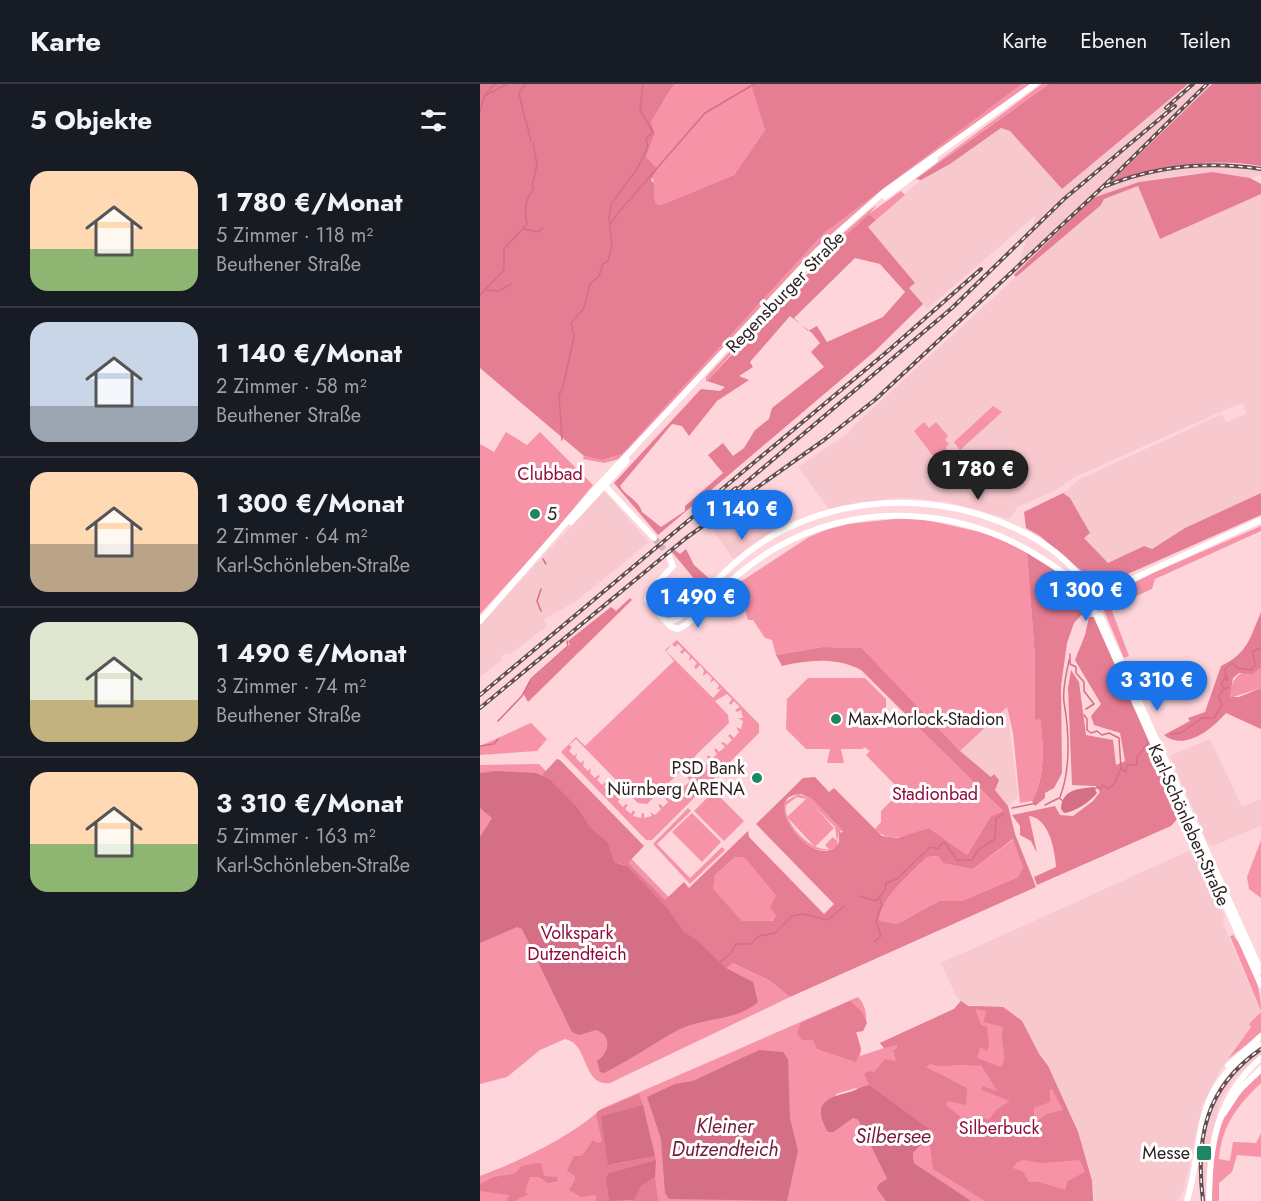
<!DOCTYPE html>
<html lang="de">
<head>
<meta charset="utf-8">
<style>
	:root { --surface:#171b24; --page:#242831; --text:#f1f3f6; --muted:#9ea1a6; --line:#363941; --accent:#1a73e8 }
	body { margin:0; font-family:Jost,sans-serif; background:var(--page); color:var(--text); height:100vh; display:flex; flex-direction:column; font-size:22px; white-space:nowrap }
	* { box-sizing:border-box; margin:0 }
	p { font-size:20px; color:var(--muted) }
	.icon { flex:none; width:33px; height:33px; fill:none; stroke:currentColor; stroke-width:2; stroke-linecap:round; stroke-linejoin:round }
	.map { position:relative; flex:1; overflow:hidden }
	.side { display:flex; flex-direction:column; background:var(--surface); width:480px }
	.side>* { flex:none }
	.price { position:absolute; translate:-50% -51px; padding:0 14px; border-radius:21px; background:var(--accent); color:#fff; font-size:20px; line-height:39px; filter:drop-shadow(0 2px 3px #0008) }
	.price::after { content:''; position:absolute; left:50%; top:36px; width:18px; height:14px; margin-left:-9px; background:inherit; clip-path:polygon(0 0,100% 0,50% 100%) }
	.price.on { background:#222; color:#fff }
	ul { padding:0; list-style:none }
	li { display:flex; align-items:center; gap:18px; height:150px; padding:0 30px }
	li+li { border-top:2px solid var(--line) }
	li span { display:grid; place-items:center; flex:none; width:168px; height:120px; border-radius:18px; color:#555 }
	li>.icon { margin-inline-start:auto }
	span .icon { width:72px; height:72px; fill:#fffc; stroke-width:1 }
	li b { font-size:26px }
	h2 { display:flex; justify-content:space-between; align-items:center; height:72px; padding:0 30px; font-size:26px }
	header { display:flex; align-items:center; gap:36px; box-sizing:border-box; height:84px; padding:0 30px; background:var(--surface); border-bottom:2px solid var(--line) }
	header strong { font-size:28px }
	nav { display:flex; gap:33px; margin-inline-start:auto; font-size:21px }
	main { display:flex; flex:1; min-height:0 }
	.map>svg:first-child { display:block }
</style>
</head>
<body>
<header>
<strong>Karte</strong>
<nav><a>Karte</a><a>Ebenen</a><a>Teilen</a></nav>
</header>
<main>
<section class="side">
<h2>5 Objekte<svg class="icon" aria-label="filters" viewBox="0 0 24 24"><path d="M4 7h16M4 17h16"/><circle cx="9" cy="7" r="2"/><circle cx="15" cy="17" r="2"/></svg></h2>
<ul>
<li><span style="background:linear-gradient(#ffd9b3 65%,#8fb573 0)"><svg class="icon" aria-label="home" viewBox="0 0 24 24"><path d="M3 11l9-7 9 7M6 9v11h12V9"/></svg></span><div><b>1 780 €/Monat</b><p>5 Zimmer · 118 m²</p><p>Beuthener Straße</p></div></li>
<li><span style="background:linear-gradient(#c9d6e8 70%,#9aa5b1 0)"><svg class="icon" aria-label="home" viewBox="0 0 24 24"><path d="M3 11l9-7 9 7M6 9v11h12V9"/></svg></span><div><b>1 140 €/Monat</b><p>2 Zimmer · 58 m²</p><p>Beuthener Straße</p></div></li>
<li><span style="background:linear-gradient(#ffd9b3 60%,#b9a48a 0)"><svg class="icon" aria-label="home" viewBox="0 0 24 24"><path d="M3 11l9-7 9 7M6 9v11h12V9"/></svg></span><div><b>1 300 €/Monat</b><p>2 Zimmer · 64 m²</p><p>Karl-Schönleben-Straße</p></div></li>
<li><span style="background:linear-gradient(#dfe7d0 65%,#c2b280 0)"><svg class="icon" aria-label="home" viewBox="0 0 24 24"><path d="M3 11l9-7 9 7M6 9v11h12V9"/></svg></span><div><b>1 490 €/Monat</b><p>3 Zimmer · 74 m²</p><p>Beuthener Straße</p></div></li>
<li><span style="background:linear-gradient(#ffd9b3 60%,#8fb573 0)"><svg class="icon" aria-label="home" viewBox="0 0 24 24"><path d="M3 11l9-7 9 7M6 9v11h12V9"/></svg></span><div><b>3 310 €/Monat</b><p>5 Zimmer · 163 m²</p><p>Karl-Schönleben-Straße</p></div></li>
</ul>
</section>
<div class="map">
<svg width="781" height="1117" viewBox="0 0 781 1117">
	<rect width="100%" height="100%" fill="#fdd5db"/>
	<g fill="#f8c8cf">
		<polygon points="708,0 732,0 633,97 691,82 732,78 781,82 781,91 770,94 732,88 693,92 659,98 613,114 534,191 556,131 447,225 429,204 434,200 387,143 441,96 470,80 521,44 530,47 582,105"/>
		<polygon points="658,102 680,155 781,110 781,409 705,444 671,465 664,462 628,479 604,454 610,450 590,414 583,409 600,395 742,330 746,338 766,330 763,321 766,319 754,322 595,393 576,406 538,423 529,435 468,418 429,414 412,414 350,426 318,383 370,348 369,346 536,193 621,121 624,115"/>
		<polygon points="124,407 169,458 95,518 64,535 67,542 30,570 24,570 21,573 23,575 0,593 0,540"/>
		<polygon points="274,420 293,447 253,475 234,447"/>
		<polygon points="527,623 538,712 528,722 515,706 514,690 511,693 480,667"/>
		<polygon points="730,655 762,723 781,715 781,742 733,762 728,759 690,672"/>
		<polygon points="711,766 715,767 744,832 743,839 781,928 770,940 772,943 740,986 722,1022 704,1105 698,1117 613,1117 614,1107 598,1048 568,982 559,970 542,937 523,923 484,921 476,912 461,879"/>
		<polygon points="781,964 781,971 757,991 740,1017 731,1054 726,1117 721,1117 719,1068 729,1024 752,987"/>
	</g>
	<g fill="#f693a7" fill-rule="evenodd">
		<path d="M195,0H272L285,46L254,91L181,121L175,119L174,99L166,73L175,49L171,38C180,25 185,12 195,0Z"/>
		<polygon points="542,0 553,0 379,127 139,375 124,379 103,375 104,372 122,376 142,370 343,150"/>
		<polygon points="562,0 569,0 427,101"/>
		<polygon points="421,107 425,111 396,136 389,130 315,199 226,298 226,293 351,160 391,125 397,121 390,129"/>
		<polygon points="513,322 522,328 480,366 474,358"/>
		<polygon points="444,338 449,344 456,338 468,352 465,356 469,360 466,363 469,376 459,380 434,347"/>
		<polygon points="26,348 47,361 60,348 113,401 71,452 0,530 0,360 14,368"/>
		<polygon points="279,406 285,412 236,446 236,435"/>
		<path d="M433,433L518,452L547,469L555,574V635H560C564,662 565,693 552,717L540,719L533,649L527,623L480,667L382,564L343,563L296,571L292,556L285,554L273,536H268L257,500L329,453L346,446L368,440Z"/>
		<polygon points="781,442 781,447 675,495 672,505 634,522 632,527 649,572 644,574 623,524 635,509 673,489"/>
		<path d="M197,556L279,640V649L172,756H166L81,668L96,653L105,662L194,577L185,566ZM198,560L203,565L200,568L202,570L205,567L210,572L209,577L212,574L217,579L214,583L216,585L220,581L224,586L223,592L227,589L232,594L230,599L234,596L239,601L237,606L242,604L233,614L186,567L192,560L195,563ZM247,610L252,615L249,619L251,621L254,617L260,623L255,626L257,628L261,626L263,634H258L263,637L261,645L256,643L259,648L254,654L250,650L248,652L252,656L247,661L243,658L241,659L245,663L239,668L236,664L234,666L237,670L232,675L228,671L227,673L230,677L225,682L214,673L249,639L248,631L235,617ZM96,655L142,702L133,712L132,705L129,708L124,703L127,700L125,698L122,701L117,696L120,692L118,691L115,694L110,689L111,684L108,687L103,682L104,676L101,679L96,674L97,669L94,672L89,667L92,663L89,661ZM202,686L210,697L205,702L201,699L199,700L203,704L198,709L194,706L192,707L195,711L190,716L187,713L185,714L188,718L183,723L180,720L178,721L181,725L175,731L170,728L172,732L164,734V729H162L161,734L153,732L155,728L153,726L151,730L145,725L148,721L146,720L143,723L138,718L145,706L158,719L167,720Z"/>
		<path d="M781,580V604L750,614C751,591 760,588 781,583Z"/>
		<path d="M328,594H385L406,615V645L419,632L424,637L430,634L523,727L511,732L487,771L449,744C431,750 410,761 395,745L401,738V727L420,708L416,704L419,701L414,700L386,671L390,667L384,663L383,665H361L364,679H347L350,665H326L306,645L307,615Z"/>
		<polygon points="51,639 67,655 57,667 0,671 0,662"/>
		<path d="M59,680L253,879L290,897L310,913L130,999C102,1003 109,959 85,955L60,966L27,993L0,1000V681Z"/>
		<polygon points="234,707 264,737 244,757 214,727"/>
		<path d="M318,710L332,715L363,747H359L357,761C337,782 297,738 305,718ZM317,713L326,715L307,733L335,763L354,744L334,722L355,743L357,757L353,753L345,761L349,765C332,769 302,738 306,721Z"/>
		<polygon points="208,724 211,727 177,760 210,794 242,763 245,766 210,800 173,760"/>
		<polygon points="212,729 241,758 222,778 192,748"/>
		<path d="M534,755L543,783L538,793L482,817H459L417,840L398,838C398,817 432,788 447,773L458,772L465,779L493,785Z"/>
		<polygon points="781,756 781,814 769,805 767,793"/>
		<polygon points="255,773 265,774 296,812 296,831 291,837 262,837 232,805 235,791"/>
		<path d="M753,851C769,872 781,901 781,927L750,852Z"/>
		<path d="M378,913C386,921 389,936 383,947L376,948L381,965L380,972L404,964L400,959L474,925L481,917L488,922L523,923L542,937L559,970L568,982L598,1048L612,1097L613,1117H491L486,1115L434,1079L433,1069L449,1053L376,1004L356,1010L354,1048L373,1034L378,1036L407,1095L406,1117H0V1092C38,1078 92,1052 121,1025Z"/>
		<polygon points="781,928 781,950 748,975 771,943 769,940"/>
		<path d="M781,989V999C757,1022 742,1041 739,1075L750,1077L753,1058L776,1059L781,1049V1073L757,1071L752,1088L739,1099V1117H732C734,1055 734,1032 781,989Z"/>
	</g>
	<g fill="#e57d93" fill-rule="evenodd">
		<path d="M0,0H195C185,12 180,25 171,38L175,49L166,73L177,85L171,96L174,99L175,119L181,121L254,91L285,46L271,0H542L343,150L142,370L122,376L104,372L0,284Z"/>
		<polygon points="569,0 708,0 582,105 530,47 521,44 470,80 441,96 436,95"/>
		<path d="M732,0H781V82C731,73 679,82 631,98Z"/>
		<polygon points="732,88 770,94 781,100 781,110 680,155 658,102 624,115 621,121 536,193 534,191 613,114 659,98"/>
		<path d="M389,130L396,136L388,143L435,199L429,204L443,220L395,267L178,451L134,399L221,305L240,307L245,303L227,297L351,165ZM375,174L400,180L425,208L403,233L347,258L337,242L328,247L314,234ZM310,232L332,249L340,259L331,268L344,283L292,324L289,335L275,346L264,364L253,372L243,359L228,371L243,389L205,422V427L181,443L162,428C159,416 145,412 140,402L192,340L202,342L209,352L237,317L269,296L259,292L273,283L270,278Z"/>
		<polygon points="583,409 590,414 610,449 604,454 628,479 664,462 672,465 705,444 781,409 781,431 632,497 611,495 560,452 546,444 544,428"/>
		<polygon points="206,465 214,481 232,497 227,501 220,494 216,497 192,468 195,466 200,470"/>
		<path d="M547,469L579,489L609,523L594,539L587,559L581,602L582,689L574,704L565,709V714L555,722L552,717C565,694 564,662 560,635L555,636V574Z"/>
		<polygon points="150,514 152,516 48,618 43,609 49,598 90,561 88,557 131,523 136,527"/>
		<path d="M781,528V583L773,590L759,589L753,594L750,613H759L781,604V645L746,629C733,644 705,668 684,651L710,637L708,634L725,628L741,582C768,569 770,554 781,528Z"/>
		<path d="M609,533H614L685,694L698,734L691,742L557,801L554,793L576,783C575,766 569,734 549,732L557,769L551,757L540,751V742L532,731L575,722L580,731L593,732L613,717L620,708L616,702L592,701L588,604L591,586L599,598L606,651L633,656L636,681L645,677L640,649L614,641L611,632L621,620L595,576L605,551Z"/>
		<path d="M343,563L382,564L480,667L511,693L514,690L519,696L515,706L528,722L535,750L556,803L310,913L290,897L253,879L246,884L217,856L203,847L189,826L143,780L134,778L128,759L110,743L97,723L62,691L77,675L80,676L164,762L148,779L185,816L204,798L209,804L268,747L269,753L344,830L354,820L276,740L323,694L335,693L349,708L354,704L402,752L417,754L449,744L487,771L511,732L523,727L381,586C356,573 329,576 302,582L296,571ZM321,710L332,715L363,747L361,749L359,746V758C338,794 274,711 321,710ZM533,755L543,783L538,793L482,817H459L417,840L399,837C398,817 432,788 447,773L458,772L463,779L493,785ZM255,773L265,774L296,812L290,823L296,831L292,837H262L233,805L235,791Z"/>
		<polygon points="370,917 382,928 387,939 383,947 376,948 381,965 376,978 337,965 333,956 322,956 317,949 321,939"/>
		<path d="M481,917L488,922L523,923L542,937L559,970L568,982L598,1048L612,1097L613,1117H505L453,1085L448,1044L389,1001L384,990L389,987L394,988L405,975L416,977L413,966L417,965V961L404,964L400,959L474,925ZM495,925L507,927L503,938L523,943C519,957 529,973 521,983L497,974L500,963L507,967L509,961L507,943L501,941ZM450,980C464,984 467,981 481,981C488,980 493,983 501,981L517,1007L502,1002V1006L530,1017L516,1026L509,1036L504,1034L489,1040L466,1021L468,1017L486,1021L487,1004L446,983ZM572,1005L583,1026L567,1030L554,1039V1024L570,1018V1006ZM544,1076L562,1079L600,1076L605,1088L588,1097L585,1106L559,1098H549L543,1088L533,1084L537,1078Z"/>
		<polygon points="159,1010 163,1021 121,1032 131,1081 175,1072 176,1076 129,1089 126,1094 129,1117 116,1117 116,1111 101,1113 89,1106 95,1096 95,1092 87,1087 94,1072 102,1072 113,1056 117,1059 122,1058 116,1030 118,1027"/>
		<polygon points="58,1079 61,1079 64,1092 77,1093 78,1097 68,1099 59,1093 50,1093 45,1107 48,1110 35,1117 26,1117 30,1111 0,1107 0,1100 14,1093 34,1090 42,1082"/>
		<polygon points="175,1093 178,1117 153,1117 161,1102"/>
	</g>
	<g fill="#d56f86">
		<path d="M16,687L56,689L69,695L97,723L110,743L128,759L134,778L148,783L189,826L203,847L217,856L246,884L273,898L278,918C255,938 223,933 198,946C173,960 150,976 124,989L120,988L117,977C130,969 132,951 116,946L99,951L92,948L42,845L37,843L0,859V753L12,734L0,724V689Z"/>
		<path d="M614,703L617,709C610,718 595,728 584,729L581,725C582,705 598,705 614,703Z"/>
		<polygon points="279,966 303,968 308,975 310,1034 318,1067 307,1117 189,1115 185,1109 181,1055 167,1013 195,1000 213,997"/>
		<path d="M389,1001L448,1044L449,1053L433,1069L434,1079L491,1117H406L397,1105L399,1100L407,1095L378,1036L373,1034L354,1048H348C334,1024 341,1015 366,1009C374,1007 381,1003 389,1001Z"/>
		<polygon points="163,1021 175,1072 128,1081 121,1032"/>
		<polygon points="176,1076 175,1093 161,1102 154,1116 129,1117 126,1094 129,1089"/>
	</g>
	<g fill="none" stroke-linecap="round" stroke-linejoin="round">
		<g stroke="#d56f86" stroke-width="1.5">
			<polyline points="273,1 275,0"/>
			<polyline points="6,11 27,0"/>
			<polyline points="0,27 5,11 15,0"/>
			<polyline points="45,35 39,9 46,0"/>
			<polyline points="46,37 51,57"/>
			<polyline points="138,129 225,29 271,2"/>
			<polyline points="130,140 137,131"/>
			<polyline points="44,145 58,148 63,144"/>
			<polyline points="6,206 18,207 31,200"/>
			<path d="M0,211L24,186V165L47,140C44,128 45,114 54,105L52,102L57,81L53,59"/>
			<polyline points="82,356 79,311 83,303 94,253 91,239 104,224 110,200 119,192 123,180 128,177 132,162 129,134 131,120 157,85 168,63 166,55 173,48 160,26 163,0"/>
			<polyline points="63,475 66,480"/>
			<polyline points="61,505 57,517 61,527"/>
			<polyline points="590,570 590,580 596,583 596,589 604,598 604,607 614,620 606,625"/>
			<polyline points="746,605 741,601 745,592 746,597 748,595 744,586 752,579 758,584 771,586 775,581 773,567 781,564"/>
			<polyline points="604,631 607,635 607,646 611,649 617,647 622,651 629,649 639,654 641,684 635,699 628,705 623,701 621,705 618,703 614,705"/>
			<polyline points="18,637 42,612 51,595 88,562 87,557"/>
			<polyline points="691,650 701,649 722,634 734,634 742,621 738,612 742,609 742,606 749,603"/>
			<polyline points="0,662 14,660 18,655"/>
			<polyline points="641,685 646,688 647,681 657,681 657,673 668,659"/>
			<path d="M580,713C591,685 589,647 584,618C582,605 587,588 589,576"/>
			<polyline points="565,721 579,714 583,717"/>
			<polyline points="532,724 557,719"/>
			<polyline points="379,812 396,817 405,806 406,799 417,795 450,763 458,765 462,759 465,759 477,776 492,776 498,766 515,755 516,734 524,730"/>
			<polyline points="394,858 401,852 396,837 402,821 400,815"/>
			<polyline points="240,878 251,869 256,860 271,860 279,852 295,849 312,832 323,830 348,836 364,822"/>
		</g>
		<polyline stroke="#d3b1b6" stroke-width="6" stroke-dasharray="6 3" stroke-linecap="butt" points="174,454 188,470"/>
		<g stroke="#fff" stroke-width="6">
			<polyline points="405,113 455,76"/>
			<polyline points="294,217 337,172"/>
			<polyline points="124,401 174,454"/>
			<polyline points="91,438 147,377"/>
			<path d="M188,470L193,482L170,507L167,516L191,543L198,545C212,539 224,522 235,512C254,493 273,477 296,464C378,417 479,423 558,472C581,486 601,499 613,524L781,901"/>
			<polyline points="609,515 781,436"/>
			<polyline points="620,531 781,887"/>
			<polyline points="0,537 116,404 337,167 404,108 555,0"/>
			<path d="M189,538L199,534C232,501 261,467 303,446C378,409 466,410 541,447C575,464 601,485 616,522"/>
			<polyline points="748,982 781,952"/>
			<polyline points="744,1029 759,1006 781,985"/>
			<path d="M707,1117C726,1052 710,1002 781,961"/>
			<path d="M729,1117C729,1062 737,1012 781,974"/>
		</g>
		<g stroke="#634e51" stroke-width="4">
			<g id="rail">
				<polyline points="686,24 713,0"/>
				<path d="M626,102C675,82 728,77 781,85"/>
				<polyline points="241,406 409,266 501,185"/>
				<polyline points="251,411 472,224 584,115 695,22"/>
				<polyline points="218,434 256,404"/>
				<polyline points="0,611 221,426"/>
				<polyline points="0,624 206,454 344,356 396,315 629,97 727,0"/>
				<path d="M723,1117C715,1053 726,1003 781,965"/>
			</g>
		</g>
		<use href="#rail" stroke="#fff" stroke-width="1.5" stroke-dasharray="4.5" stroke-linecap="butt"/>
	</g>
	<g fill="#1c8764" stroke="#fff" stroke-width="2">
		<circle cx="55" cy="430" r="6"/>
		<circle cx="356" cy="635" r="6"/>
		<circle cx="277" cy="694" r="6"/>
		<rect x="716" y="1061" width="16" height="16" rx="3"/>
	</g>
	<g text-anchor="middle" stroke-width="6" stroke-linejoin="round" paint-order="stroke">
		<g font-size="18" fill="#2d1f21" stroke="#fff">
			<text transform="translate(305 208) rotate(-46)" y="6">Regensburger Straße</text>
			<text transform="translate(709 741) rotate(66)" y="6">Karl-Schönleben-Straße</text>
		</g>
		<g font-size="18" fill="#8d0d3d" stroke="#fff">
			<text x="70" y="396">Clubbad</text>
			<text x="455" y="716">Stadionbad</text>
			<text x="97" y="855">Volkspark<tspan x="97" dy="21">Dutzendteich</tspan></text>
			<text x="519" y="1050">Silberbuck</text>
		</g>
		<g font-size="18" fill="#2d1f21" stroke="#fff" text-anchor="start">
			<text x="67" y="436">5</text>
			<text x="368" y="641">Max-Morlock-Stadion</text>
			<text x="265" y="690" text-anchor="end">PSD Bank<tspan x="265" dy="21">Nürnberg ARENA</tspan></text>
			<text x="710" y="1075" text-anchor="end">Messe</text>
		</g>
		<g font-size="20" font-style="italic" fill="#761a37" stroke="#fff">
			<text x="245" y="1049">Kleiner<tspan x="245" dy="23">Dutzendteich</tspan></text>
			<text x="413" y="1059">Silbersee</text>
		</g>
	</g>
</svg>
<b class="price on" style="left:498px;top:417px">1 780 €</b>
<b class="price" style="left:262px;top:457px">1 140 €</b>
<b class="price" style="left:606px;top:538px">1 300 €</b>
<b class="price" style="left:218px;top:545px">1 490 €</b>
<b class="price" style="left:677px;top:628px">3 310 €</b>
</div>
</main>
</body>
</html>
